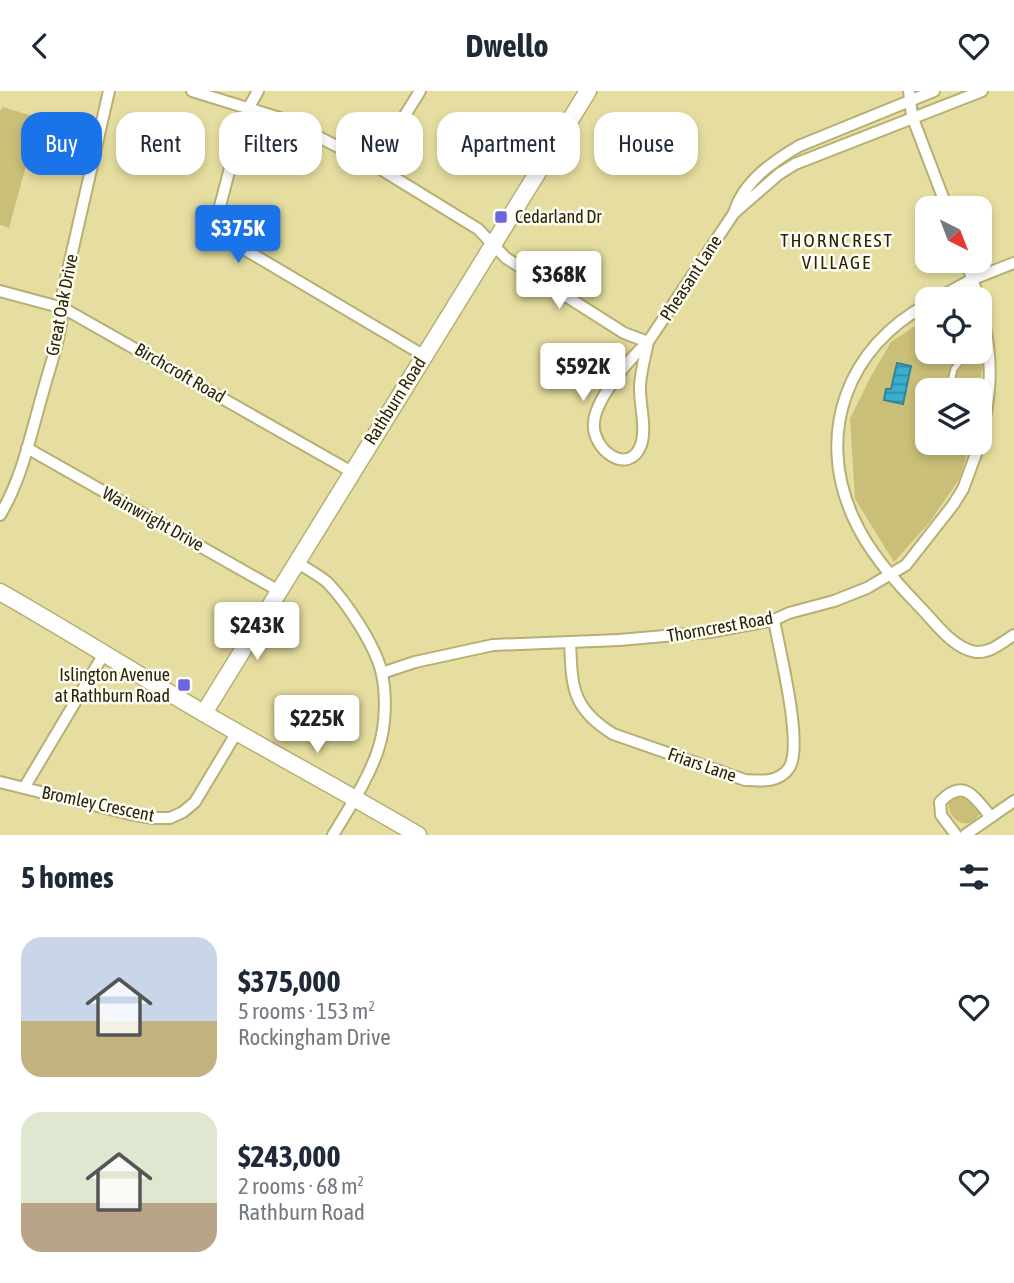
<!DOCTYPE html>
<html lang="en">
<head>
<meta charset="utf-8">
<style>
	:root { --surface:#fff; --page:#f6f6f7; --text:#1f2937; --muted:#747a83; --accent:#1a73e8 }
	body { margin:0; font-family:"Asap Condensed",sans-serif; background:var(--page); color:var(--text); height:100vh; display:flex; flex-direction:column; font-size:26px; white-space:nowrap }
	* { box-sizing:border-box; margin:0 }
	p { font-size:23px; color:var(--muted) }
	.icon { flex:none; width:38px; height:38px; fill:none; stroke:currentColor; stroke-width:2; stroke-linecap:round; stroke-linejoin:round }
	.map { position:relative; height:744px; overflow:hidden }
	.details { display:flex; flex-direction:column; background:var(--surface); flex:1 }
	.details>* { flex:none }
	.hud { position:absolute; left:21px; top:21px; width:973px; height:63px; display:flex; gap:14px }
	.needle { width:46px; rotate:138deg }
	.controls { position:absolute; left:915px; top:105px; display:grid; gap:14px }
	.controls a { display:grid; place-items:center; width:77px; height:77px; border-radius:14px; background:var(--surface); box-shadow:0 4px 10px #0003; font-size:35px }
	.price { position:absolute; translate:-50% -60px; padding:0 16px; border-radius:7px; background:#fff; color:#222; font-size:23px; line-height:46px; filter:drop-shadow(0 2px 4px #0008) }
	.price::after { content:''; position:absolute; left:50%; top:42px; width:21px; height:16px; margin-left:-10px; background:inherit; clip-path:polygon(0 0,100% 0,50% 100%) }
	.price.selected { background:var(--accent); color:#fff }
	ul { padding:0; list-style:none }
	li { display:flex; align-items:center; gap:21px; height:175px; padding:0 21px }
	li span { display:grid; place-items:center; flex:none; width:196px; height:140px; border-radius:21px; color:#555 }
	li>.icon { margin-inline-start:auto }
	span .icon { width:84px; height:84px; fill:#fffc; stroke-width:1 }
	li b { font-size:30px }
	h2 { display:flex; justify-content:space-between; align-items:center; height:84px; padding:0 21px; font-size:30px }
	.pill { padding:0 24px; border-radius:21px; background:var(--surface); box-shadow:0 4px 10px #0003; font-size:24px; line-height:63px }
	.pill.selected { background:var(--accent); color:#fff }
	header { display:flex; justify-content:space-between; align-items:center; height:91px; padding:0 21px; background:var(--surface); font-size:32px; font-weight:700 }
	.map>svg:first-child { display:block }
</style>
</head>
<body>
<header><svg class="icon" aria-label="back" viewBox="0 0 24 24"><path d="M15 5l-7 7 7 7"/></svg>Dwello<svg class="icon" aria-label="heart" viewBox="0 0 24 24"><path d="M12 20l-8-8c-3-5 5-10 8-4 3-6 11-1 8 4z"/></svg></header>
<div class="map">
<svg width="1014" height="744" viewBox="0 0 1014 744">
	<defs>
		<pattern id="water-rules" width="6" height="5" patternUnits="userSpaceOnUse" patternTransform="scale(1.75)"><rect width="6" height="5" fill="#3badce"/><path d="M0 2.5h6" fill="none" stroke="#328da5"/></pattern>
	</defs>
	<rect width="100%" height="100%" fill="#e6dea0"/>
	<g fill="#c9bf78">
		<polygon points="3,16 39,27 9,137 0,134 0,20"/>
		<polygon points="927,227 928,261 980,261 980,258 983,271 979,299 928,299 928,352 970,352 960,387 929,432 894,471 855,408 850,328 870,287 891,251"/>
		<path d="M959,701L978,716L980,722C968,744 944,727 949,707Z"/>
	</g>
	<polygon fill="url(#water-rules)" stroke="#358494" stroke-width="2" points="897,272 911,275 903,313 884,309 886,298 891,298"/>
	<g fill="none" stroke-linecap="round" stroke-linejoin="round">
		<g stroke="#b7af73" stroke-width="9">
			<g id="lane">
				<polyline points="949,299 954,278 968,261"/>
				<polyline points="961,352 964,357"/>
			</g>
		</g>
		<g stroke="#b7af73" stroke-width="14">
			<g id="street">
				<path d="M192,0L283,28L374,74L478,138L506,167L624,242L648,251C645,265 641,280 640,294C639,313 647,336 641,354C629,386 591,359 594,331C596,307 630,267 648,251L734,122L779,83L795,73L982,0"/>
				<polyline points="258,0 249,16 235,58 220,115 218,135 222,145 423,264"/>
				<polyline points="909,0 912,25 947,117"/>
				<polyline points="374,74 420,0"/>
				<path d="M734,122C743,91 772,71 799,55L934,0"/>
				<polyline points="966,170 979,208"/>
				<polyline points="0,200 63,217 352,381"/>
				<polyline points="936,208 973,188 1014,172"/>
				<path d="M928,213C848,255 815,342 853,426C868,460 893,488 919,515C934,530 953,558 976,561C991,562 1002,551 1014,544"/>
				<path d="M980,214C994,267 992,299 980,351"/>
				<polyline points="27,357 279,500"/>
				<path d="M0,424C22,388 31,342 43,301C51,270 65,238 62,205L109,0"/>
				<path d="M296,471C307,478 319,484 328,492C347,512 374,553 381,579C387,603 386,635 378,659C368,689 349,717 333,744"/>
				<path d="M570,551C572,595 571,617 613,643L745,689C760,690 779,692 789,677C804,655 779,558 774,529"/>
				<polyline points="382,582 415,571 493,554 619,549 710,541 774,529 789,522 834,510 867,497 906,474 953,414 963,398 980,352"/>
				<polyline points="0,691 130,723 153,727 170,727 183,721 195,711 237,641"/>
				<polyline points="24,697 105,561"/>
				<path d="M956,744L941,724L940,711C964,686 974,706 991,726"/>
				<polyline points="965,744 1014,710"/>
			</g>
		</g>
		<g stroke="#b7af73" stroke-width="19">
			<g id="secondary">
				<path d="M0,501C74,543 146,589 219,631C285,669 352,705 418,744"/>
				<polyline points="204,622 588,0"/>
			</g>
		</g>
		<use href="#lane" stroke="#fff" stroke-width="5"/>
		<use href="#street" stroke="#fff" stroke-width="10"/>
		<use href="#secondary" stroke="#fff" stroke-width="16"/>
	</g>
	<g fill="#6b66e0" stroke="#fffdf1" stroke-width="2.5">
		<rect x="494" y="119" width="14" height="14" rx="3.5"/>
		<rect x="177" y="587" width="14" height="14" rx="3.5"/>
	</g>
	<g text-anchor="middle" stroke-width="5" stroke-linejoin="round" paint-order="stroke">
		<g font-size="18" fill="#27240b" stroke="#fffdf1" text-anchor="start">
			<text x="515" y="132">Cedarland Dr</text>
			<text x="170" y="590" text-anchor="end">Islington Avenue<tspan x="170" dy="21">at Rathburn Road</tspan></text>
		</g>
		<g font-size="18" fill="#27240b" stroke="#fffdf1">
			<text transform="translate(691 187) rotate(-57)" y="6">Pheasant Lane</text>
			<text transform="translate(62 214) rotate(-79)" y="6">Great Oak Drive</text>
			<text transform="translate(180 282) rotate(30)" y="6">Birchcroft Road</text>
			<text transform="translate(395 310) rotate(-58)" y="6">Rathburn Road</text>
			<text transform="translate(153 428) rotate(29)" y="6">Wainwright Drive</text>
			<text transform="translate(720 536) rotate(-10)" y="6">Thorncrest Road</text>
			<text transform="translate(702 674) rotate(19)" y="6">Friars Lane</text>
			<text transform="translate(98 713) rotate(12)" y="6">Bromley Crescent</text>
		</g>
		<g font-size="19" letter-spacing="2" fill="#27240b" stroke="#fffdf1">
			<text x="837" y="156">THORNCREST<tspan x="837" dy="22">VILLAGE</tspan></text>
		</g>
	</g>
</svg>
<div class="controls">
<a><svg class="needle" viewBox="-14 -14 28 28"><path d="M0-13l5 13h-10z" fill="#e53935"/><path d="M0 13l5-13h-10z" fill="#747a83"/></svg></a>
<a><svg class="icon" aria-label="locate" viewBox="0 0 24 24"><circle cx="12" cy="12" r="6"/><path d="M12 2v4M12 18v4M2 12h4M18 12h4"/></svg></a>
<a><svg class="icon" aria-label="layers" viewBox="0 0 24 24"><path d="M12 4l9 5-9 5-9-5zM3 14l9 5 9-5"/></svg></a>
</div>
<b class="price selected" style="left:238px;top:174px">$375K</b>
<b class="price" style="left:559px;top:220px">$368K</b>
<b class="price" style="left:583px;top:312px">$592K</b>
<b class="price" style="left:257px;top:571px">$243K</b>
<b class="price" style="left:317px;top:664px">$225K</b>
<div class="hud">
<a class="pill selected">Buy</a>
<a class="pill">Rent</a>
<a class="pill">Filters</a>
<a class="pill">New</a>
<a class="pill">Apartment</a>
<a class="pill">House</a>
</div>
</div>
<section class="details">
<h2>5 homes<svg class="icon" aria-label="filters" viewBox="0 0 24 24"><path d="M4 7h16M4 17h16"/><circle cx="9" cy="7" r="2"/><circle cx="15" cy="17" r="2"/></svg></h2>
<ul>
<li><span style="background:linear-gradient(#c9d6e8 60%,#c2b280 0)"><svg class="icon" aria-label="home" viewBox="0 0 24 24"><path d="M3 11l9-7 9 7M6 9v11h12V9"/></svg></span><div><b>$375,000</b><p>5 rooms · 153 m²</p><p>Rockingham Drive</p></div><svg class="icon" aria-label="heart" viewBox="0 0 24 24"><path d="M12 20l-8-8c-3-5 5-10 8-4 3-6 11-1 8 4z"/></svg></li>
<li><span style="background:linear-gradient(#dfe7d0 65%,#b9a48a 0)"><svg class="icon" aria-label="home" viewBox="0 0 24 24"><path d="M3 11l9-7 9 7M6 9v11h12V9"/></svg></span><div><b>$243,000</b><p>2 rooms · 68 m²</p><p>Rathburn Road</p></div><svg class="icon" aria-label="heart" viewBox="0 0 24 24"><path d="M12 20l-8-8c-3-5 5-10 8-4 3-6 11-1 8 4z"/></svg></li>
</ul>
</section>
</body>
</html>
